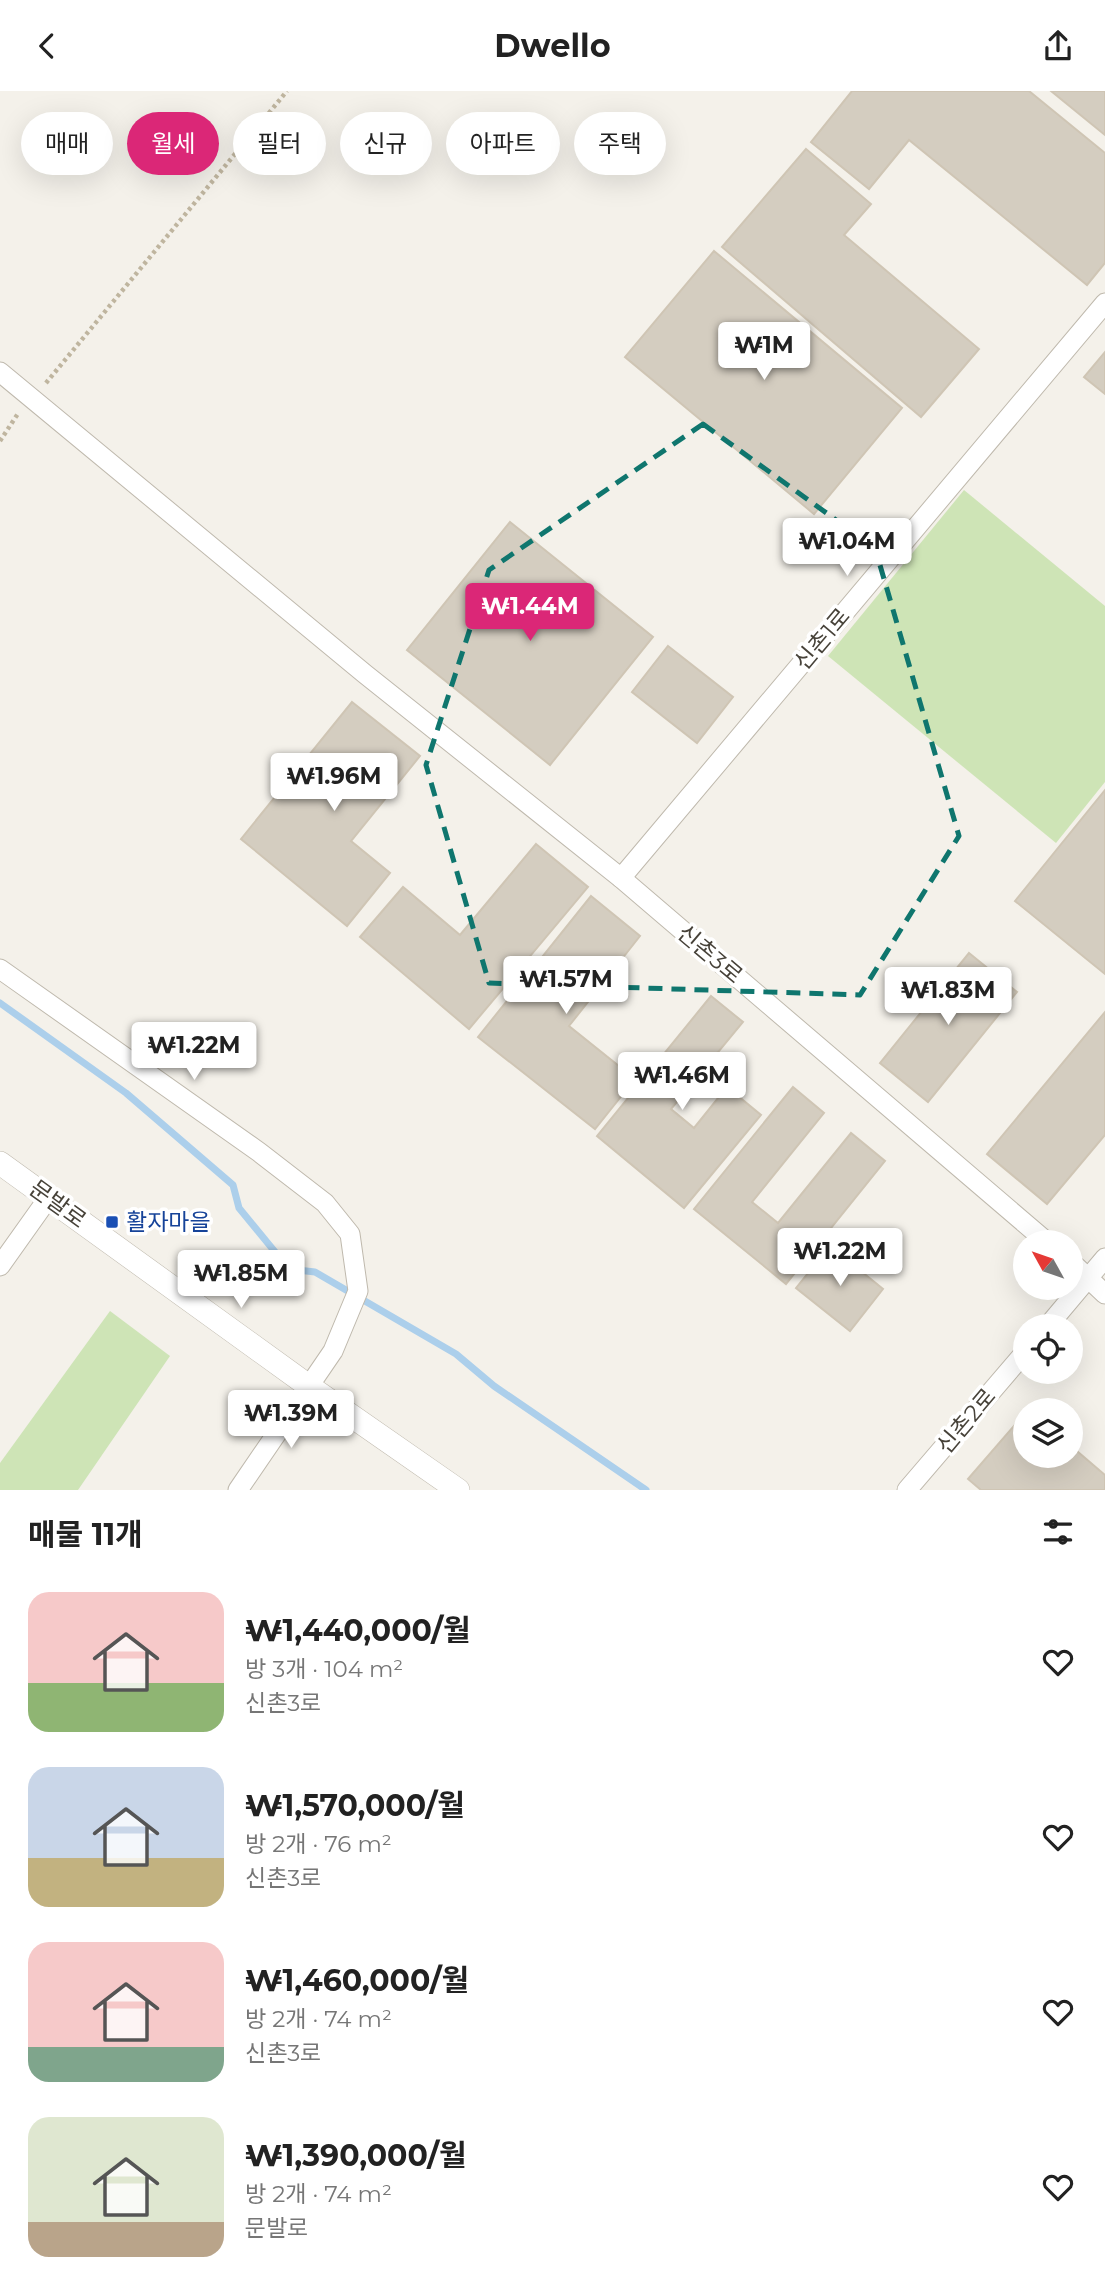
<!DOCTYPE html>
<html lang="ko">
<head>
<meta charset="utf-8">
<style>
	:root { --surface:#fff; --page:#f6f6f6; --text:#222; --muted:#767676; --accent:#db2777 }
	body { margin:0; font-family:Montserrat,"Noto Sans KR",sans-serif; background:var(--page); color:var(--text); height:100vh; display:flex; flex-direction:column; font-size:26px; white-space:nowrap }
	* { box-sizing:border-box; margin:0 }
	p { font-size:23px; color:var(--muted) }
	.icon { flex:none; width:38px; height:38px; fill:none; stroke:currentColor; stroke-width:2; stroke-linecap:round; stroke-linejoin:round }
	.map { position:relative; height:1399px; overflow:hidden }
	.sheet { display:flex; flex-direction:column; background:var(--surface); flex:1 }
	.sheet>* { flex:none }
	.hud { position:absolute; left:21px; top:21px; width:700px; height:63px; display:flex; gap:14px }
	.needle { width:46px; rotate:310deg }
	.tools { position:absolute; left:1013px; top:1139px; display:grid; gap:14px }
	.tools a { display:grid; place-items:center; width:70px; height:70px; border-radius:50%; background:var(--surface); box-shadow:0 7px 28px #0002; font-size:35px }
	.price { position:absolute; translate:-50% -60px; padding:0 16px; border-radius:7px; background:#fff; color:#222; font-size:23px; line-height:46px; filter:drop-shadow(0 2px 4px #0008) }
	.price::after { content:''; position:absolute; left:50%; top:42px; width:21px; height:16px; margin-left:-10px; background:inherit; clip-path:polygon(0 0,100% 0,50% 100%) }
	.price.on { background:var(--accent); color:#fff }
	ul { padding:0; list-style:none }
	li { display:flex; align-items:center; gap:21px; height:175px; padding:0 28px }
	li span { display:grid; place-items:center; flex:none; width:196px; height:140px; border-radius:21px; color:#555 }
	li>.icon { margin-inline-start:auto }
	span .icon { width:84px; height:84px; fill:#fffc; stroke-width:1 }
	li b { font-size:30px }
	h2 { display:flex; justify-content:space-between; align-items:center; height:84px; padding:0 28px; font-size:30px }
	.tag { padding:0 24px; border-radius:32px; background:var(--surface); box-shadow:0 7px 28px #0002; font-size:24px; line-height:63px }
	.tag.on { background:var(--accent); color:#fff }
	header { display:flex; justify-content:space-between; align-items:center; height:91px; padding:0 28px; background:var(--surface); font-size:32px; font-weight:700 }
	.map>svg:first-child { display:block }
</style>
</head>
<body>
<header><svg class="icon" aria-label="back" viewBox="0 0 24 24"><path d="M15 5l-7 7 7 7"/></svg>Dwello<svg class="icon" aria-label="share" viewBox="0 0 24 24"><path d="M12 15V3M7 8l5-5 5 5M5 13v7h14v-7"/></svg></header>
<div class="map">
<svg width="1105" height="1399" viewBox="0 0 1105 1399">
	<rect width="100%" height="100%" fill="#f4f1ea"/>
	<g fill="#cee4b6">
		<polygon points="964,399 1105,515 1105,691 1056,752 828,565"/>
		<polygon points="110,1220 170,1265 78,1399 0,1399 0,1372"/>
	</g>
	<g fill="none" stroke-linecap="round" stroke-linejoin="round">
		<polyline stroke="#accfeb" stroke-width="7" points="0,912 126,1002 233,1094 239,1117 289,1178 315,1181 456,1263 494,1295 646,1399"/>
	</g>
	<g fill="#d4cdc0" stroke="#cfc5b4" stroke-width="2">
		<polygon points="852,0 1029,0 1105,62 1105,172 1087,194 909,49 869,98 811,51"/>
		<polygon points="1051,0 1105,0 1105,44"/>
		<polygon points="806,58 871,113 844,144 979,258 921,326 722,156"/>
		<polygon points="714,160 902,317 814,423 625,266"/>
		<polygon points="1105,261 1105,303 1084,286"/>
		<polygon points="510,431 653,546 550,674 407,559"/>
		<polygon points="668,555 733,606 697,652 632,601"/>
		<polygon points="352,611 420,665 351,750 390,782 347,835 241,748"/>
		<polygon points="1105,699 1105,883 1015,810"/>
		<polygon points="536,753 588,796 469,938 360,846 403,796 460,844"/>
		<polygon points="591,805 640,845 569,935 635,988 595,1038 478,946"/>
		<polygon points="969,862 1017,901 928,1011 880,972"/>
		<polygon points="711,905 743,931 671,1018 694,1037 727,996 761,1024 684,1117 597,1045"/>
		<polygon points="1105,921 1105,1044 1047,1113 987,1063"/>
		<polygon points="793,996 824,1022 752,1111 778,1132 851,1042 885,1070 786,1193 694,1118"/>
		<polygon points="830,1155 883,1198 850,1240 796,1197"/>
		<polygon points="1026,1321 1026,1365 1071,1365 1071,1355 1105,1384 1105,1399 981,1399 968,1388"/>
	</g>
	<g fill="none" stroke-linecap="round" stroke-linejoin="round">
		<g stroke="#bfb9ad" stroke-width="21">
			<g id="minor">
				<polyline points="0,281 365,583 621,787 1048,1152"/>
				<polyline points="621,787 1105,212"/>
				<polyline points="0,878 259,1061 325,1112 350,1143 358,1200 333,1260 238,1399"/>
				<polyline points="1071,1171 1105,1203"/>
				<polyline points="0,1175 49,1106"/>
				<polyline points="1047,1236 1105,1167"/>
				<polyline points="907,1399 1026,1260"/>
			</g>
		</g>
		<g stroke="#bfb9ad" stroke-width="24">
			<polyline id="tertiary" points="0,1072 310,1296 458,1399"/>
		</g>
		<g stroke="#bfb59f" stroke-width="4.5" stroke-dasharray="3.5 3.5" stroke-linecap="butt">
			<polyline points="46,292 287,0"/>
			<polyline points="0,350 19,321"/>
		</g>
		<use href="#minor" stroke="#fff" stroke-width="19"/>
		<use href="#tertiary" stroke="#fff" stroke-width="23"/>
	</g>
	<path fill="none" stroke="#0f766e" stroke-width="5" stroke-dasharray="14 9" stroke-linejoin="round" d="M703,333L875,457L959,745L860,904L489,892L426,674L489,479Z"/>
	<rect fill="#1a4fb4" stroke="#fff" stroke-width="2.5" x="105" y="1124" width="14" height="14" rx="3.5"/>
	<g text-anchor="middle" stroke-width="7" stroke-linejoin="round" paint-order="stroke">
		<g font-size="23" fill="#474239" stroke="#fff">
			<text transform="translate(822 548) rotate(-50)" y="8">신촌1로</text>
			<text transform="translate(710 863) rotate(40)" y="8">신촌3로</text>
			<text transform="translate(58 1113) rotate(36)" y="8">문발로</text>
			<text transform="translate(966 1330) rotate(-50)" y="8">신촌2로</text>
		</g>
		<g font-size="23" fill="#164399" stroke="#fff" text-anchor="start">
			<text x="126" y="1139">활자마을</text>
		</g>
	</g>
</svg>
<div class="tools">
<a><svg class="needle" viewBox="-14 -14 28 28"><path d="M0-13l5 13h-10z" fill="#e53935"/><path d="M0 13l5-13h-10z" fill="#767676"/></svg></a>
<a><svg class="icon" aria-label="locate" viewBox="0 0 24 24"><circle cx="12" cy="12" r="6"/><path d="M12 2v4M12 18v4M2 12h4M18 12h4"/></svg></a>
<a><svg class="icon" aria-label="layers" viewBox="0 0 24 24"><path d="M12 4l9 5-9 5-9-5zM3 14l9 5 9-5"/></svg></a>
</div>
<b class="price" style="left:764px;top:291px">₩1M</b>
<b class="price" style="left:847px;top:487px">₩1.04M</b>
<b class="price on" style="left:530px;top:552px">₩1.44M</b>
<b class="price" style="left:334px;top:722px">₩1.96M</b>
<b class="price" style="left:566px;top:925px">₩1.57M</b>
<b class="price" style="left:948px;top:936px">₩1.83M</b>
<b class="price" style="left:194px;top:991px">₩1.22M</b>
<b class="price" style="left:682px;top:1021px">₩1.46M</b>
<b class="price" style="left:840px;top:1197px">₩1.22M</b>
<b class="price" style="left:241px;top:1219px">₩1.85M</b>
<b class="price" style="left:291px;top:1359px">₩1.39M</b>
<div class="hud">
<a class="tag">매매</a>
<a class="tag on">월세</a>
<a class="tag">필터</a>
<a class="tag">신규</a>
<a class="tag">아파트</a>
<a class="tag">주택</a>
</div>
</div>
<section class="sheet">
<h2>매물 11개<svg class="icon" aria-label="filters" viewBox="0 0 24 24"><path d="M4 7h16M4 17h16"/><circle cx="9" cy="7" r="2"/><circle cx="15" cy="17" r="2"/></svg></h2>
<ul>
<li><span style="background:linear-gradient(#f6c9c9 65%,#8fb573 0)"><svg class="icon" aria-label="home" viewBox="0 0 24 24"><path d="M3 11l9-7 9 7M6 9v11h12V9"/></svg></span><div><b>₩1,440,000/월</b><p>방 3개 · 104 m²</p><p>신촌3로</p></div><svg class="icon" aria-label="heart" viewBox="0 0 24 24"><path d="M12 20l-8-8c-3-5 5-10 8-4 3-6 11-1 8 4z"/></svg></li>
<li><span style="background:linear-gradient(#c9d6e8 65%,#c2b280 0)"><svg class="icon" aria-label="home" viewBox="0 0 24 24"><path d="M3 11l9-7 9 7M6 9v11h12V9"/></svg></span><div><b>₩1,570,000/월</b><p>방 2개 · 76 m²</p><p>신촌3로</p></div><svg class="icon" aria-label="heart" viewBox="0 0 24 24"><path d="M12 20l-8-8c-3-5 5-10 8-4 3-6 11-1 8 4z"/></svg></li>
<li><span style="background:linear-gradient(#f6c9c9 75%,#7fa58c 0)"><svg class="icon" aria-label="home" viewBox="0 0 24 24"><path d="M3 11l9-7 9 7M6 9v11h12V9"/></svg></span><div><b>₩1,460,000/월</b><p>방 2개 · 74 m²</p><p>신촌3로</p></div><svg class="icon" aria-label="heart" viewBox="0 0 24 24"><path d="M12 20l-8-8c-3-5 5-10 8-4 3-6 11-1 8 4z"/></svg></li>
<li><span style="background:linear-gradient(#dfe7d0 75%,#b9a48a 0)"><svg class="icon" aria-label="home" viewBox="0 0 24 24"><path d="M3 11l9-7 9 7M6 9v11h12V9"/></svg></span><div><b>₩1,390,000/월</b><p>방 2개 · 74 m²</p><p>문발로</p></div><svg class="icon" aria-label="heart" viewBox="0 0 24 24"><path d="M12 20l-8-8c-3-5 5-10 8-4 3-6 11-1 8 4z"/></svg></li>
</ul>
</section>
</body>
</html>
